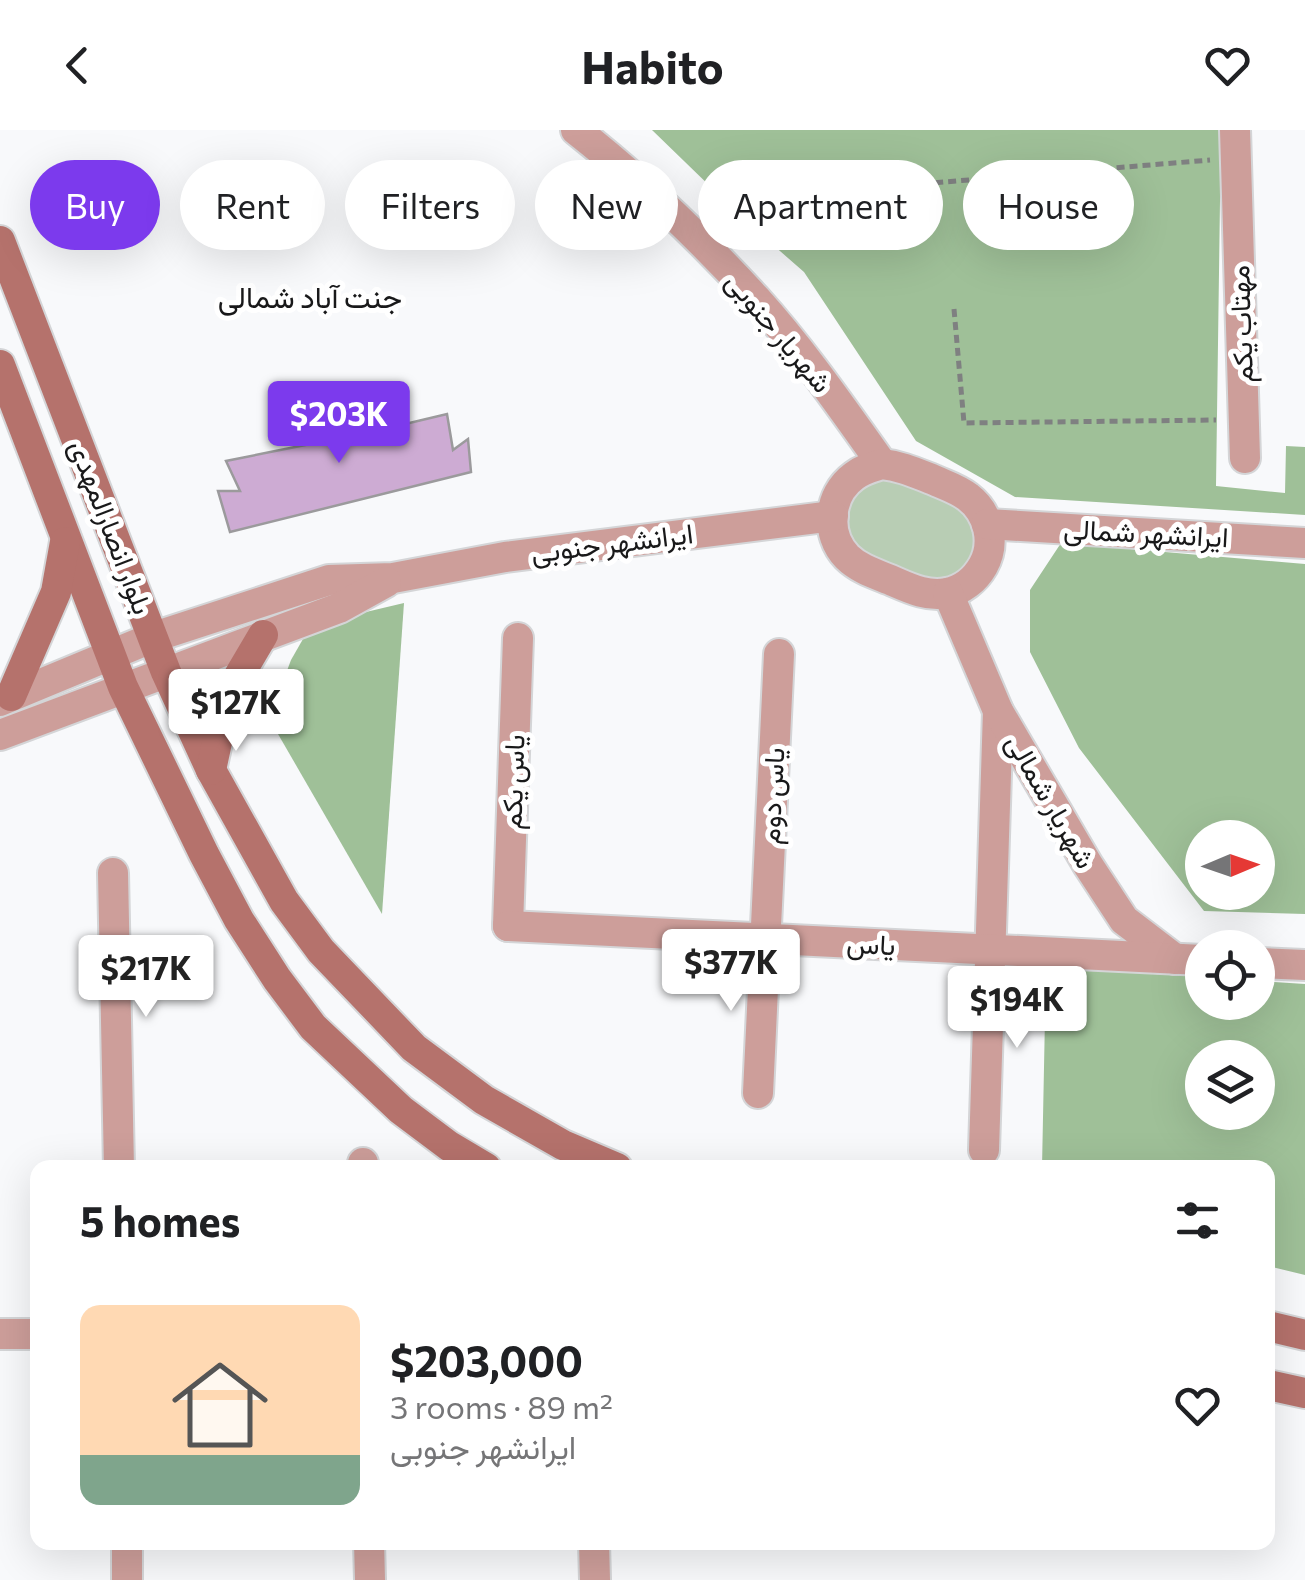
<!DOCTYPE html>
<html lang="en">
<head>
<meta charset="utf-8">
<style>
	:root { --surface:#fff; --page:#f2f2f2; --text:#202124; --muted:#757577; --accent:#7c3aed }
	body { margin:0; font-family:Commissioner,Vazirmatn,sans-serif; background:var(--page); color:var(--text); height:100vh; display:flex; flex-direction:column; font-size:38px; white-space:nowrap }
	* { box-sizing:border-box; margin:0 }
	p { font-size:32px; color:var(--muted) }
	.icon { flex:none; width:55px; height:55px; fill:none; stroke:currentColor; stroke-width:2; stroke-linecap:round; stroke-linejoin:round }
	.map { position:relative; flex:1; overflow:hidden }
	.sheet { position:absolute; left:30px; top:1030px; width:1245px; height:390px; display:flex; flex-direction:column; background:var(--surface); border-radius:20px; box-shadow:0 10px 40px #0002 }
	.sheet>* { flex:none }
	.top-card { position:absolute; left:30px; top:30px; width:1245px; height:90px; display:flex; gap:20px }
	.needle { width:65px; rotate:88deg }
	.controls { position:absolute; left:1185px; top:690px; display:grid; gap:20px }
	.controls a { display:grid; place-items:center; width:90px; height:90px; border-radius:50%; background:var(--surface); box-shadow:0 10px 40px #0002; font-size:50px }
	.price { position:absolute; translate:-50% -85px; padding:0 22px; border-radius:10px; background:#fff; color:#222; font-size:32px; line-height:65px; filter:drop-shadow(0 2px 5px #0008) }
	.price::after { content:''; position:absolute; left:50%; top:60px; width:30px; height:22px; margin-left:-15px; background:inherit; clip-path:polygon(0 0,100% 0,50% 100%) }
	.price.active { background:var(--accent); color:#fff }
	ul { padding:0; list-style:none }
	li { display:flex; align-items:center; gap:30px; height:250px; padding:0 50px }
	li span { display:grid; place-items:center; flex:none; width:280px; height:200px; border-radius:20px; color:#555 }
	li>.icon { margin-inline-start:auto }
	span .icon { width:120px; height:120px; fill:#fffc; stroke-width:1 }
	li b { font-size:42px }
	h2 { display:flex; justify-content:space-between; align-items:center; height:120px; padding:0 50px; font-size:42px }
	.chip { padding:0 35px; border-radius:45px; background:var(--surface); box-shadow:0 10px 40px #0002; font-size:35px; line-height:90px }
	.chip.active { background:var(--accent); color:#fff }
	header { display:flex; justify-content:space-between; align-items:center; height:130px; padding:0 50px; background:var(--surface); font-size:45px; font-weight:700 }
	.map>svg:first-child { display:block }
</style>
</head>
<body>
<header><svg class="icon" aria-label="back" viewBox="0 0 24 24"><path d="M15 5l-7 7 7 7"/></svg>Habito<svg class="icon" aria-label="heart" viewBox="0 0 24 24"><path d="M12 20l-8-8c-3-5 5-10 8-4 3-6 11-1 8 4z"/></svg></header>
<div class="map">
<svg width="1305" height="1450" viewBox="0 0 1305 1450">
	<rect width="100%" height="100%" fill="#f8f9fb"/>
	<path fill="#b8cdb4" d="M893,348L964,377L974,387L979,414L964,444L935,456L864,428L843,396C854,360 852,352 893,348Z"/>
	<g fill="#9fc098" fill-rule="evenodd">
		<polygon points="652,0 1221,0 1216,356 1285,363 1286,316 1305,317 1305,385 1015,367 916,311 804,142 749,94"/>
		<path d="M1061,413L1305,434V784L1204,781L1079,618L1030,522V460ZM1202,708H1258V762H1202Z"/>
		<polygon points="404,473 382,784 278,604 277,567 291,530 311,495"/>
		<path d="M1046,837L1202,847V872H1258V851L1305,854V1145L1268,1136V1038H1042ZM1202,928H1258V982H1202Z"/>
	</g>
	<polygon fill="#cdabd3" stroke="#9b9a9c" stroke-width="2.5" points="343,267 359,305 447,284 453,320 468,309 471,342 230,402 218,361 240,361 226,331 305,315 290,288"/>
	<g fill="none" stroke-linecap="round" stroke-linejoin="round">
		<g stroke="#d4d5d7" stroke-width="34">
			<g id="minor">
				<polyline points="1235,0 1245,328"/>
				<polyline points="113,743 119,1038"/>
				<polyline points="508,796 518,508"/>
				<polyline points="758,963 779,524"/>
				<polyline points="984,1020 998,581"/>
				<polyline points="363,1033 363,1038"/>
				<polyline points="127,1412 127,1450"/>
				<polyline points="369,1412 370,1450"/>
				<polyline points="594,1412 595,1450"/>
			</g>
		</g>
		<g stroke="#d4d5d7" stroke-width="34">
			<g id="tertiary">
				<path d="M576,0C641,51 700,108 756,169C802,220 842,278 882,334"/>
				<path d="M882,334C901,336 916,343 934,350C945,355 958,359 968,367C989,383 996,413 983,436C975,450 962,460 947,463C929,467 911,459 895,452C879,445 860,440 847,427C825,404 828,365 854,346C863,339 872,337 882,334Z"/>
				<polyline points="987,394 1305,413"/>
				<polyline points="948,463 998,581 1088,735 1124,790 1175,829"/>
				<polyline points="0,571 154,507 329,450 393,448 505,427 833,386"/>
				<polyline points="0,605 339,478 386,452"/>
				<polyline points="508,796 1202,830"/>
				<polyline points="1258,833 1305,835"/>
				<polyline points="0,1204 38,1204"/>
			</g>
		</g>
		<g stroke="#d4d5d7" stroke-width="34">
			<g id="secondary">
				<polyline points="0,111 166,542 211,640 284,771 321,821 414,918 484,970 563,1015 617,1038"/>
				<polyline points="0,235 123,557 204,724 239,790 277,849 313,897 401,980 449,1016 486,1038"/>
				<polyline points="11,566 56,462 65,412"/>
				<polyline points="211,640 227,566 263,505"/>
				<polyline points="1268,1196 1305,1205"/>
				<polyline points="1268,1255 1305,1263"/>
			</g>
		</g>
		<g stroke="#7f8081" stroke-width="5" stroke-dasharray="8 5" stroke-linecap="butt">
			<polyline points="702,72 1210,30"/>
			<polyline points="954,179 964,293 1216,290"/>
		</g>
		<use href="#minor" stroke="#cd9e9a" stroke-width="30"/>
		<use href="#tertiary" stroke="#cd9e9a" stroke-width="30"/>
		<use href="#secondary" stroke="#b5726c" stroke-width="30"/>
	</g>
	<g text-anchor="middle" stroke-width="10" stroke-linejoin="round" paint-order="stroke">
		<g font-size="28" fill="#19191a" stroke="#fff">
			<text transform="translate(1241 194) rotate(-92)" y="10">مهتاب یکم</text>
			<text transform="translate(779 202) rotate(50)" y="10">شهریار جنوبی</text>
			<text transform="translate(111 397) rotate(69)" y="10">بلوار انصارالمهدی</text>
			<text transform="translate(1146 403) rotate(3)" y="10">ایرانشهر شمالی</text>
			<text transform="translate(612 413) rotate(-7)" y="10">ایرانشهر جنوبی</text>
			<text transform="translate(513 652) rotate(-88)" y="10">یاس یکم</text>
			<text transform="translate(772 666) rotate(-87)" y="10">یاس دوم</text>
			<text transform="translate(1051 671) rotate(60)" y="10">شهریار شمالی</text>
			<text transform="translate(871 814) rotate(3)" y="10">یاس</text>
		</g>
		<g font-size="30" fill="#19191a" stroke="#fff">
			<text x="310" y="178">جنت‌ آباد شمالی</text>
		</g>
	</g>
</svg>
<div class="controls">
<a><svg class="needle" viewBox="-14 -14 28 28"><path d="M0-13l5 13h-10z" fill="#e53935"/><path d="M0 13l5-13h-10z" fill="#757577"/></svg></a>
<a><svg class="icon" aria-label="locate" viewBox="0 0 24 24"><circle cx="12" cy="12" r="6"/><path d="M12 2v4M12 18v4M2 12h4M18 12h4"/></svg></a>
<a><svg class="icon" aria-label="layers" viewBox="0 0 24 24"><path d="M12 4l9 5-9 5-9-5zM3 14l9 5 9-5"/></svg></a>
</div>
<b class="price active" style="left:339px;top:336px">$203K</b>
<b class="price" style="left:236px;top:624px">$127K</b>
<b class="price" style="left:731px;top:884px">$377K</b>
<b class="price" style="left:146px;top:890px">$217K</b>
<b class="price" style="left:1017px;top:921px">$194K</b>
<div class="top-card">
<a class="chip active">Buy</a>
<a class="chip">Rent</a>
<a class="chip">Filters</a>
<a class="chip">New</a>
<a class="chip">Apartment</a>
<a class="chip">House</a>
</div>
<section class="sheet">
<h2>5 homes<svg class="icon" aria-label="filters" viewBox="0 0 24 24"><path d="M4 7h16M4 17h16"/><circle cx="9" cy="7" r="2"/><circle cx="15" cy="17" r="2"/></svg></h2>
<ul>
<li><span style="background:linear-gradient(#ffd9b3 75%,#7fa58c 0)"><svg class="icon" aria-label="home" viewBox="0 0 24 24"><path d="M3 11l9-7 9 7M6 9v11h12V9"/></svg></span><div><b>$203,000</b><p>3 rooms · 89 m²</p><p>ایرانشهر جنوبی</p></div><svg class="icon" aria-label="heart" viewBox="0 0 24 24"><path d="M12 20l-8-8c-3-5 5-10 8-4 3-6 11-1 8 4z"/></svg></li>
</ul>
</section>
</div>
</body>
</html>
